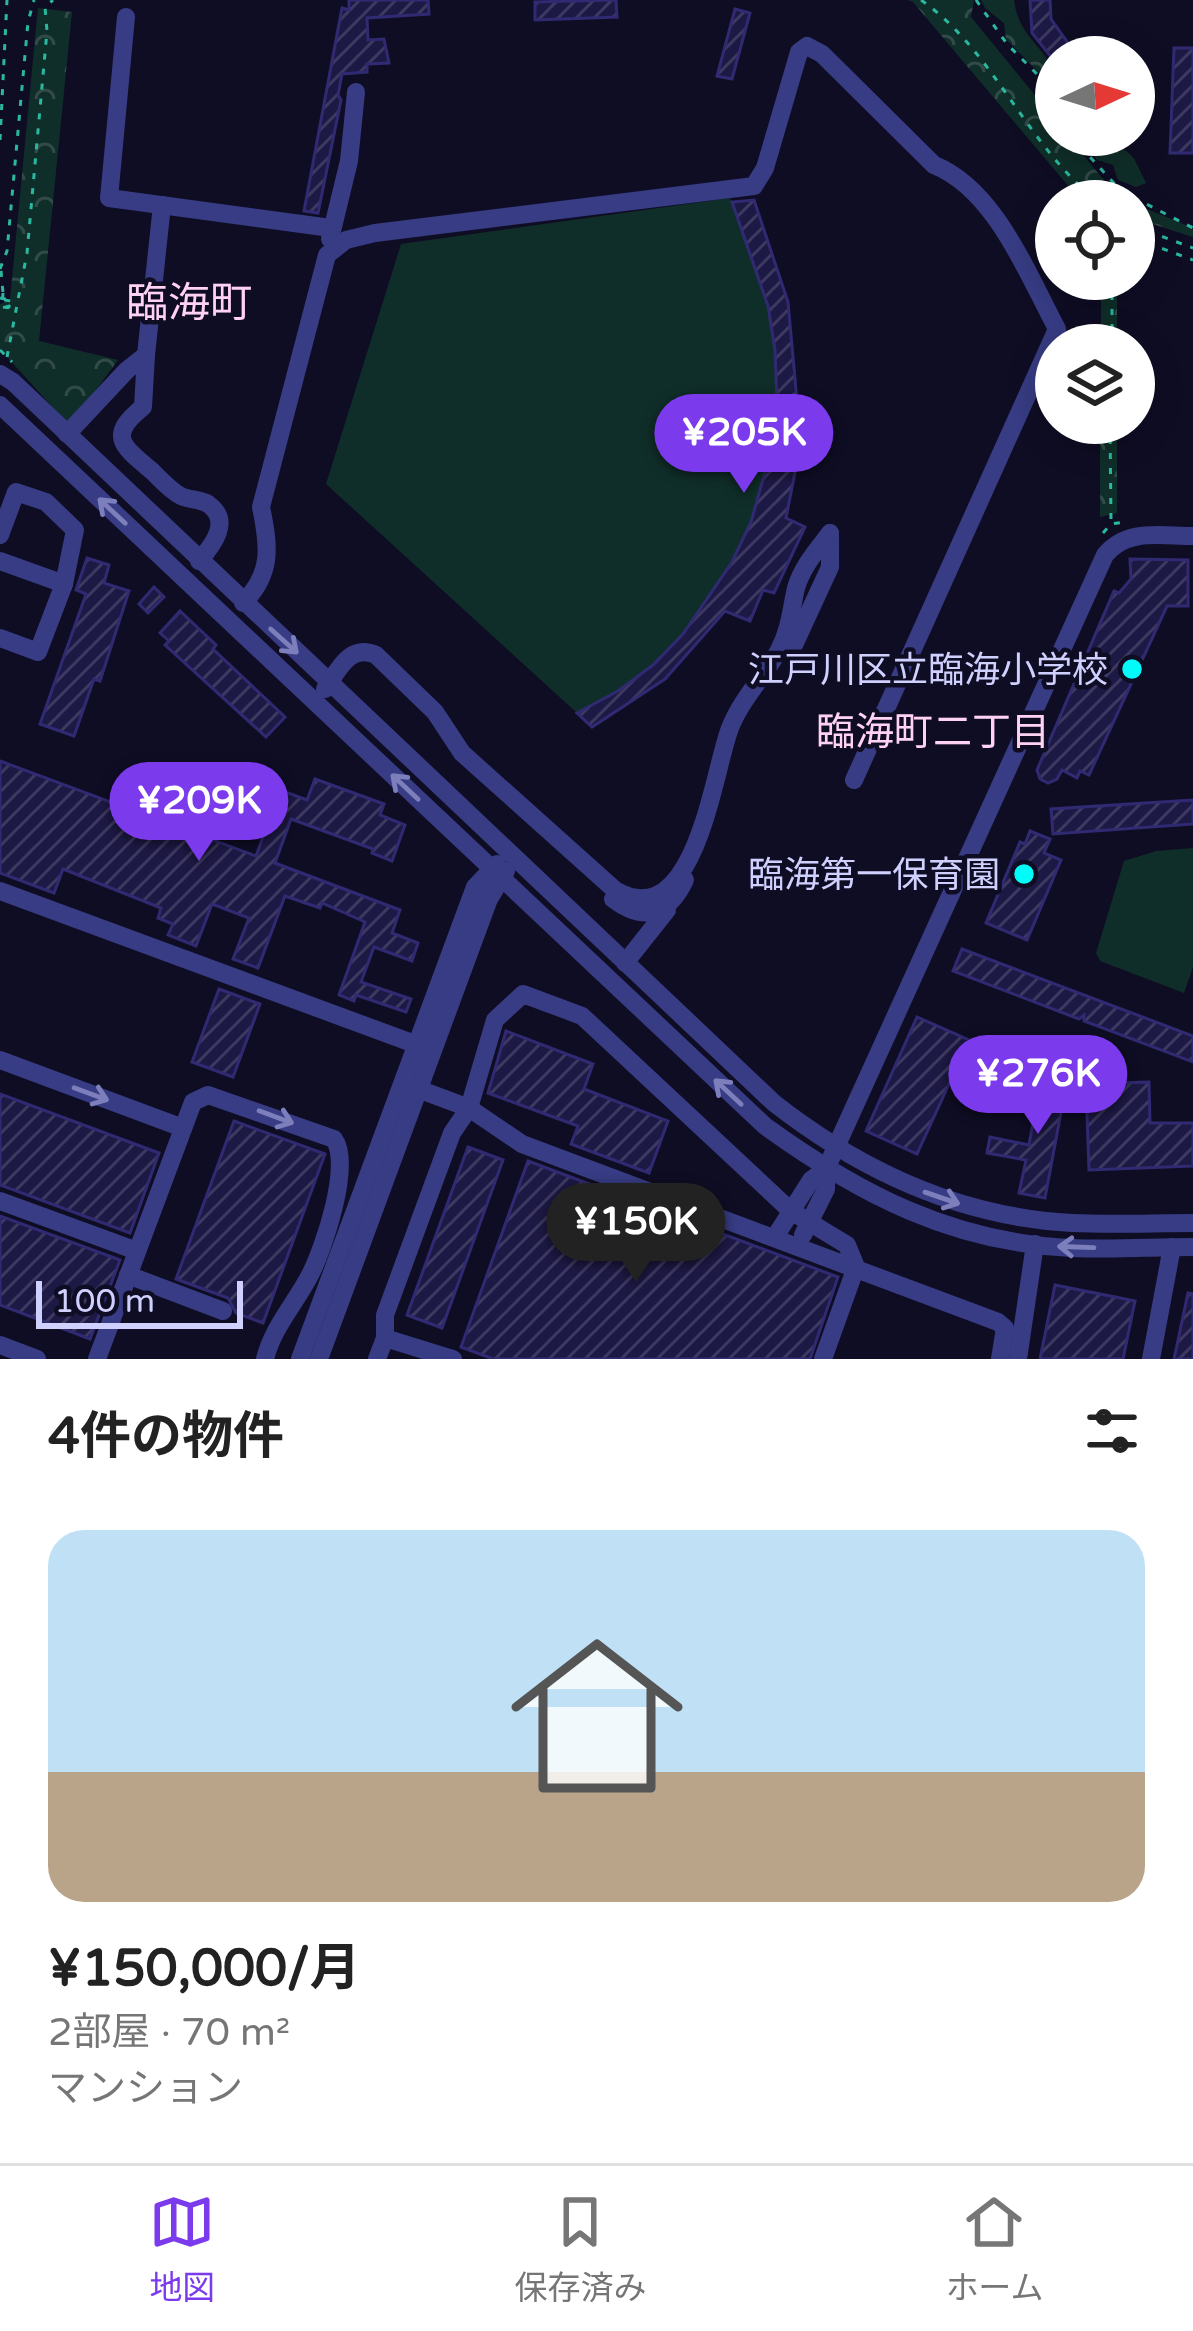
<!DOCTYPE html>
<html lang="ja">
<head>
<meta charset="utf-8">
<style>
	:root { --surface:#fff; --page:#f2f2f2; --text:#222; --muted:#767676; --line:#e0e0e0; --accent:#7c3aed }
	body { margin:0; font-family:"Varela Round","Noto Sans JP",sans-serif; background:var(--page); color:var(--text); height:100vh; display:flex; flex-direction:column; font-size:45px; white-space:nowrap }
	* { box-sizing:border-box; margin:0 }
	p { font-size:39px; color:var(--muted) }
	.icon { flex:none; width:66px; height:66px; fill:none; stroke:currentColor; stroke-width:2; stroke-linecap:round; stroke-linejoin:round }
	.map { position:relative; height:1359px; overflow:hidden }
	.side { display:flex; flex-direction:column; background:var(--surface); flex:1 }
	.side>* { flex:none }
	.needle { width:78px; rotate:86deg }
	.controls { position:absolute; left:1035px; top:36px; display:grid; gap:24px }
	.controls a { display:grid; place-items:center; width:120px; height:120px; border-radius:50%; background:var(--surface); box-shadow:0 6px 30px #0003; font-size:60px }
	.scale { position:absolute; left:36px; bottom:30px; width:207px; box-sizing:border-box; padding-left:12px; border:6px solid #d0d0ff; border-top:0; font-size:33px; line-height:42px; white-space:nowrap; color:#d0d0ff; -webkit-text-stroke:9px #0f0d24; paint-order:stroke }
	.price { position:absolute; translate:-50% -102px; padding:0 27px; border-radius:42px; background:var(--accent); color:#fff; font-size:39px; line-height:78px; filter:drop-shadow(0 3px 6px #0008) }
	.price::after { content:''; position:absolute; left:50%; top:72px; width:36px; height:27px; margin-left:-18px; background:inherit; clip-path:polygon(0 0,100% 0,50% 100%) }
	.price.selected { background:#222; color:#fff }
	ul { padding:0; list-style:none }
	li { display:grid; align-content:center; gap:24px; height:636px; padding:0 48px }
	li span { display:grid; place-items:center; height:372px; border-radius:36px; color:#555 }
	li>.icon { margin-inline-start:auto }
	span .icon { width:216px; height:216px; fill:#fffc; stroke-width:1 }
	li b { font-size:51px }
	h2 { display:flex; justify-content:space-between; align-items:center; height:144px; padding:0 48px; font-size:51px }
	.menu { display:flex; justify-content:space-around; align-items:center; height:168px; border-top:3px solid var(--line); background:var(--surface); font-size:33px; color:var(--muted) }
	.menu a { display:grid; justify-items:center; gap:6px }
	.menu .selected { color:var(--accent) }
	.map>svg:first-child { display:block }
</style>
</head>
<body>
<div class="map">
<svg width="1193" height="1359" viewBox="0 0 1193 1359">
	<defs>
		<pattern id="forest-crowns" width="20" height="18" patternUnits="userSpaceOnUse" patternTransform="scale(3)"><rect width="20" height="18" fill="#102e29"/><path d="M2 6a3 3 0 1 1 6 0M12 15a3 3 0 1 1 6 0" fill="none" stroke="#324b49"/></pattern>
		<pattern id="building-hatch" width="6" height="6" patternUnits="userSpaceOnUse" patternTransform="scale(3)"><rect width="6" height="6" fill="#1d1945"/><path d="M-1 1l2-2M0 6l6-6M5 7l2-2" fill="none" stroke="#3d3961"/></pattern>
	</defs>
	<rect width="100%" height="100%" fill="#0f0d24"/>
	<g fill="#102e29">
		<path d="M730,198C749,247 769,296 775,348C789,462 738,587 654,664C631,685 604,699 577,713L326,484L401,244Z"/>
		<polygon points="1193,848 1193,967 1184,993 1100,961 1096,953 1124,861 1156,851"/>
	</g>
	<g fill="url(#forest-crowns)">
		<polygon points="907,0 974,0 971,17 1056,121 1056,135 1067,135 1111,189 1116,201 1081,201 913,2"/>
		<path d="M981,0H1014C1019,44 1056,48 1056,90L1006,39L1004,23L985,8Z"/>
		<polygon points="38,8 72,12 39,341 118,360 78,414 66,422 0,349 0,304 10,300"/>
		<path d="M1081,135H1106L1105,140C1135,154 1132,154 1146,183L1136,187L1118,180L1113,165L1097,160Z"/>
		<polygon points="1147,209 1193,228 1193,237 1134,218 1134,211"/>
		<rect x="1101" y="279" width="16" height="66"/>
		<polygon points="1100,423 1117,423 1117,513 1100,517"/>
	</g>
	<g fill="url(#building-hatch)" stroke="#302a72" stroke-width="3">
		<polygon points="349,0 428,0 429,14 367,18 368,40 384,39 389,63 367,64 367,72 342,74 338,95 341,100 318,213 304,211 342,8 349,10"/>
		<polygon points="616,0 617,17 535,20 535,2"/>
		<polygon points="1030,0 1050,0 1051,19 1078,57 1051,57 1032,33"/>
		<polygon points="735,9 750,13 732,79 717,76"/>
		<polygon points="1174,48 1193,48 1193,153 1170,153"/>
		<polygon points="754,200 788,302 797,401 789,454 794,455 791,466 796,467 786,518 805,527 774,593 763,590 750,621 725,611 665,679 592,727 577,713 618,691 653,665 683,634 732,562 751,522 770,454 777,402 775,350 768,306 732,202"/>
		<polygon points="87,558 109,565 104,583 129,591 100,681 94,679 74,736 40,724 86,594 76,590"/>
		<polygon points="1130,559 1188,560 1188,606 1167,606 1089,775 1080,771 1077,778 1062,770 1057,779 1048,783 1040,779 1037,770 1114,591 1119,593 1131,579"/>
		<polygon points="154,587 164,597 148,613 139,604"/>
		<polygon points="180,611 216,645 213,649 285,717 266,737 165,645 169,641 160,633"/>
		<polygon points="0,761 256,856 280,790 307,800 315,779 384,804 380,815 405,825 392,861 372,853 373,849 291,819 275,863 400,910 392,933 418,943 412,961 374,947 361,982 411,999 406,1012 356,995 354,1001 339,995 365,922 322,903 320,908 285,896 258,968 233,959 249,918 212,904 196,946 168,935 173,924 158,918 161,908 63,869 54,893 0,873"/>
		<polygon points="1193,800 1193,824 1053,834 1051,809"/>
		<polygon points="1030,831 1050,839 1044,853 1061,860 1027,940 986,923 1020,842 1025,844"/>
		<polygon points="962,949 1193,1036 1193,1062 1084,1021 1084,1015 1079,1019 953,971"/>
		<polygon points="219,989 260,1004 233,1077 192,1062"/>
		<polygon points="917,1017 969,1040 917,1154 866,1131"/>
		<polygon points="506,1031 593,1064 584,1089 668,1121 649,1173 571,1144 578,1126 488,1093"/>
		<polygon points="1042,1072 1068,1075 1045,1198 1019,1193 1026,1160 987,1153 990,1137 1029,1145"/>
		<polygon points="1149,1082 1150,1123 1193,1123 1193,1166 1089,1170 1086,1084"/>
		<polygon points="0,1094 159,1153 130,1233 0,1185"/>
		<polygon points="234,1121 325,1154 263,1323 236,1313 228,1298 176,1279"/>
		<polygon points="468,1147 503,1160 442,1328 407,1315"/>
		<polygon points="528,1161 838,1277 810,1359 493,1359 461,1347"/>
		<polygon points="0,1216 120,1260 90,1339 0,1305"/>
		<polygon points="1055,1285 1135,1301 1123,1359 1040,1359"/>
		<polygon points="1188,1293 1193,1294 1193,1359 1174,1359"/>
	</g>
	<g fill="none" stroke-linecap="round" stroke-linejoin="round">
		<g stroke="#2ab8a0" stroke-width="3" stroke-dasharray="6 9" stroke-linecap="butt">
			<path d="M921,0C994,51 1027,146 1097,201"/>
			<polyline points="976,0 1007,44 1056,93"/>
			<polyline points="1070,135 1121,191 1193,228"/>
			<polyline points="0,140 7,0"/>
			<polyline points="1134,226 1193,248"/>
			<polyline points="1134,238 1193,260"/>
			<polyline points="0,269 7,251 28,22 34,0"/>
			<polyline points="1,271 3,293"/>
			<polyline points="0,298 10,300 9,307 3,306 4,300"/>
			<polyline points="1112,345 1112,279"/>
			<polyline points="0,350 12,362"/>
			<polyline points="7,357 27,253 47,31 45,7 53,0"/>
			<polyline points="1110,423 1111,522"/>
			<polyline points="1103,533 1111,524 1125,522"/>
		</g>
		<g stroke="#373c84" stroke-width="18">
			<polyline points="126,17 109,198 331,228"/>
			<polyline points="330,239 349,161 356,92"/>
			<path d="M146,355L143,407C107,436 122,446 152,471C160,479 171,491 181,496C189,500 200,499 208,504C232,521 213,545 199,561"/>
			<path d="M0,374L13,382L774,1103C861,1171 960,1217 1072,1223C1112,1225 1153,1223 1193,1223"/>
			<path d="M0,405L765,1126C859,1194 953,1243 1072,1248C1112,1250 1153,1247 1193,1247"/>
			<polyline points="67,434 127,370 146,355 162,205"/>
			<polyline points="0,535 16,492 46,502 75,530 64,584 0,561"/>
			<path d="M243,603C273,573 269,546 261,507L327,255L346,240L375,233L754,186L765,168L799,52L807,46L822,54L934,165C995,189 1028,275 1057,329L854,780"/>
			<polyline points="0,638 38,652 64,584"/>
			<polyline points="794,645 830,567 830,533"/>
			<path d="M325,689C338,671 349,643 376,655L435,712L462,753L615,890C695,937 713,772 730,728C742,698 764,677 779,650C790,629 791,610 796,588C802,567 817,550 830,533"/>
			<polyline points="0,891 423,1047"/>
			<path d="M613,899C644,923 669,914 685,880"/>
			<polyline points="625,963 667,910"/>
			<polyline points="0,1060 183,1128"/>
			<polyline points="0,1201 137,1251"/>
			<path d="M803,1235L826,1189V1169L1105,555C1127,528 1160,536 1193,536"/>
			<polyline points="775,1237 811,1180 826,1169"/>
			<polyline points="128,1275 223,1311"/>
			<polyline points="385,1338 385,1315 452,1133 469,1108 418,1089"/>
			<polyline points="0,1345 37,1359"/>
			<path d="M97,1359L193,1102L208,1095L334,1139C352,1164 324,1248 310,1275C295,1304 273,1327 265,1359"/>
			<polyline points="300,1359 475,887 497,864"/>
			<polyline points="319,1359 489,899 506,871"/>
			<polyline points="377,1359 385,1338 453,1359"/>
			<polyline points="823,1359 856,1267 847,1245 791,1211 582,1016 523,994 495,1020 469,1108 522,1144 998,1322 1005,1328 1000,1359"/>
			<polyline points="1018,1359 1035,1244"/>
			<polyline points="1151,1359 1172,1247"/>
		</g>
		<polyline stroke="#2ab8a0" stroke-width="3" stroke-dasharray="6 9" stroke-linecap="butt" points="3,293 2,307 10,308 11,301 4,300"/>
	</g>
	<defs><path id="oneway-shaft" d="M-6 0H5M1.5-3L5.5 0L1.5 3" fill="none" stroke-width="1.6" stroke-linecap="round" stroke-linejoin="round" transform="scale(3)"/></defs>
	<g stroke="#7c7fbb">
		<use href="#oneway-shaft" transform="translate(112 511) rotate(-137)"/>
		<use href="#oneway-shaft" transform="translate(284 641) rotate(42)"/>
		<use href="#oneway-shaft" transform="translate(405 787) rotate(-137)"/>
		<use href="#oneway-shaft" transform="translate(728 1092) rotate(-137)"/>
		<use href="#oneway-shaft" transform="translate(91 1094) rotate(20)"/>
		<use href="#oneway-shaft" transform="translate(276 1117) rotate(20)"/>
		<use href="#oneway-shaft" transform="translate(942 1198) rotate(19)"/>
		<use href="#oneway-shaft" transform="translate(1076 1247) rotate(-178)"/>
	</g>
	<g fill="#00fbf8" stroke="#0f0d24" stroke-width="4.5">
		<circle cx="1132" cy="669" r="12"/>
		<circle cx="1024" cy="874" r="12"/>
	</g>
	<g text-anchor="middle" stroke-width="9" stroke-linejoin="round" paint-order="stroke">
		<g font-size="36" fill="#d0d0ff" stroke="#0f0d24" text-anchor="end">
			<text x="1108" y="682">江戸川区立臨海小学校</text>
			<text x="1000" y="887">臨海第一保育園</text>
		</g>
		<g font-size="39" fill="#ffd2f4" stroke="#0f0d24">
			<text x="933" y="745">臨海町二丁目</text>
		</g>
		<g font-size="42" fill="#ffd2f4" stroke="#0f0d24">
			<text x="189" y="317">臨海町</text>
		</g>
	</g>
</svg>
<div class="controls">
<a><svg class="needle" viewBox="-14 -14 28 28"><path d="M0-13l5 13h-10z" fill="#e53935"/><path d="M0 13l5-13h-10z" fill="#767676"/></svg></a>
<a><svg class="icon" aria-label="locate" viewBox="0 0 24 24"><circle cx="12" cy="12" r="6"/><path d="M12 2v4M12 18v4M2 12h4M18 12h4"/></svg></a>
<a><svg class="icon" aria-label="layers" viewBox="0 0 24 24"><path d="M12 4l9 5-9 5-9-5zM3 14l9 5 9-5"/></svg></a>
</div>
<div class="scale">100 m</div>
<b class="price" style="left:744px;top:496px">¥205K</b>
<b class="price" style="left:199px;top:864px">¥209K</b>
<b class="price" style="left:1038px;top:1137px">¥276K</b>
<b class="price selected" style="left:636px;top:1285px">¥150K</b>
</div>
<section class="side">
<h2>4件の物件<svg class="icon" aria-label="filters" viewBox="0 0 24 24"><path d="M4 7h16M4 17h16"/><circle cx="9" cy="7" r="2"/><circle cx="15" cy="17" r="2"/></svg></h2>
<ul>
<li><span style="background:linear-gradient(#bfe0f5 65%,#b9a48a 0)"><svg class="icon" aria-label="home" viewBox="0 0 24 24"><path d="M3 11l9-7 9 7M6 9v11h12V9"/></svg></span><div><b>¥150,000/月</b><p>2部屋 · 70 m²</p><p>マンション</p></div></li>
</ul>
</section>
<nav class="menu">
<a class="selected"><svg class="icon" aria-label="map" viewBox="0 0 24 24"><path d="M3 6l6-2 6 2 6-2v14l-6 2-6-2-6 2zM9 4v14M15 6v14"/></svg>地図</a>
<a><svg class="icon" aria-label="saved" viewBox="0 0 24 24"><path d="M7 4h10v16l-5-4-5 4z"/></svg>保存済み</a>
<a><svg class="icon" aria-label="home" viewBox="0 0 24 24"><path d="M3 11l9-7 9 7M6 9v11h12V9"/></svg>ホーム</a>
</nav>
</body>
</html>
